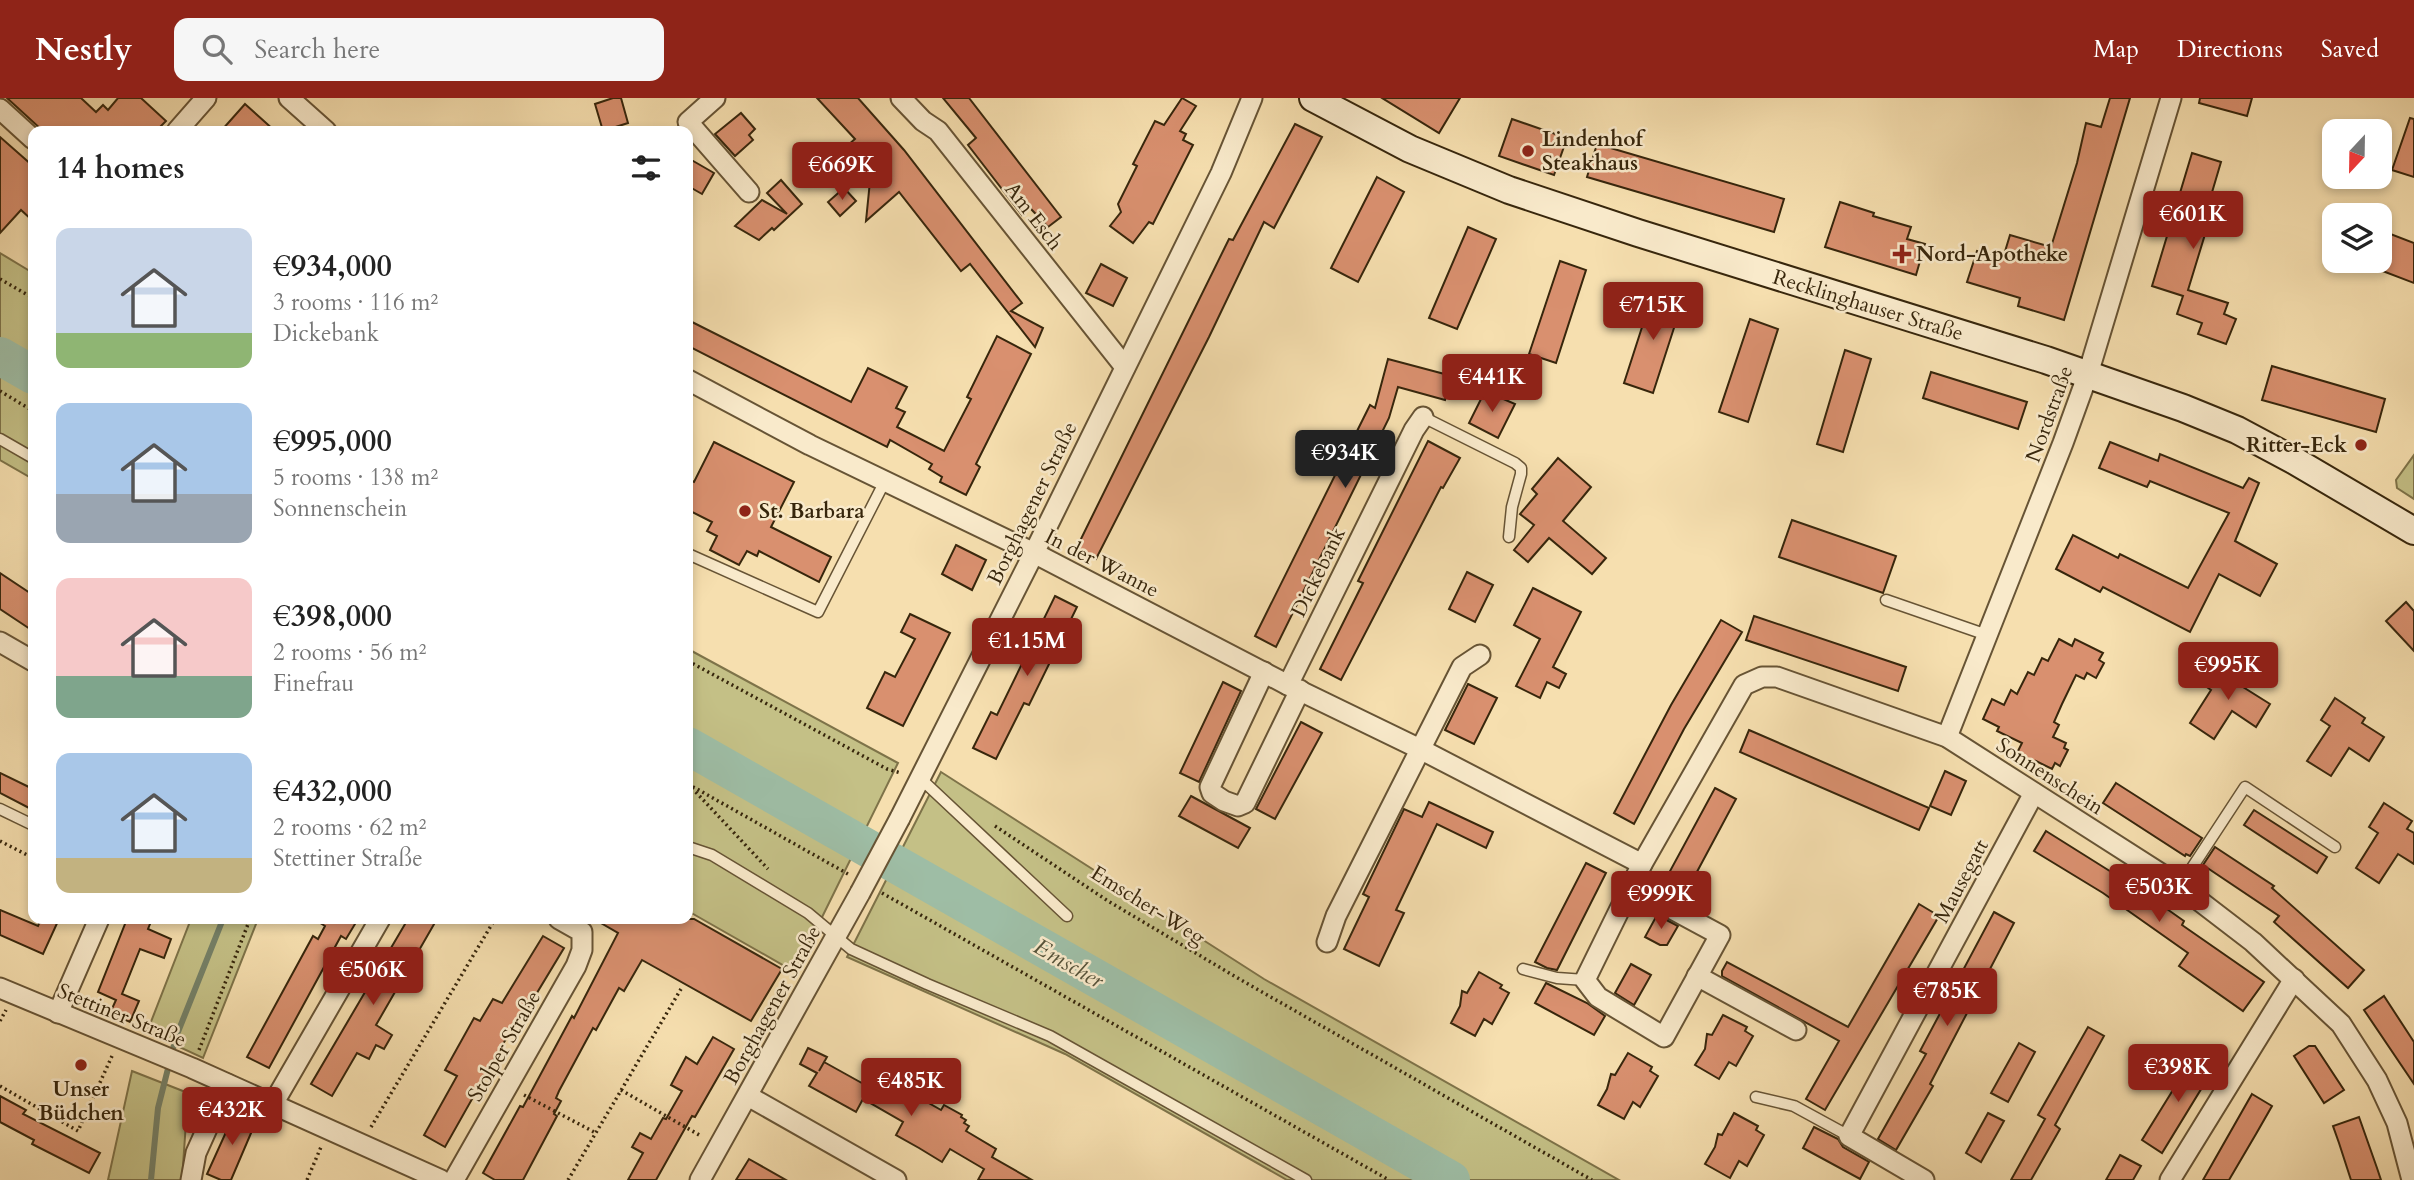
<!DOCTYPE html>
<html lang="en">
<head>
<meta charset="utf-8">
<style>
	:root { --surface:#fff; --page:#f6f6f6; --text:#222; --muted:#767676; --accent:#8f2418 }
	body { margin:0; font-family:Cardo,serif; background:var(--page); color:var(--text); height:100vh; display:flex; flex-direction:column; font-size:26px; white-space:nowrap }
	* { box-sizing:border-box; margin:0 }
	p { font-size:23px; color:var(--muted) }
	.icon { flex:none; width:38px; height:38px; fill:none; stroke:currentColor; stroke-width:2; stroke-linecap:round; stroke-linejoin:round }
	.map { position:relative; flex:1; overflow:hidden }
	.panel { position:absolute; left:28px; top:28px; width:665px; height:798px; display:flex; flex-direction:column; background:var(--surface); border-radius:14px; box-shadow:0 4px 10px #0003 }
	.panel>* { flex:none }
	.needle { width:46px; rotate:202deg }
	.fabs { position:absolute; left:2322px; top:21px; display:grid; gap:14px }
	.fabs a { display:grid; place-items:center; width:70px; height:70px; border-radius:14px; background:var(--surface); box-shadow:0 4px 10px #0003; font-size:35px }
	.price { position:absolute; translate:-50% -60px; padding:0 16px; border-radius:7px; background:var(--accent); color:#fff; font-size:23px; line-height:46px; filter:drop-shadow(0 2px 4px #0008) }
	.price::after { content:''; position:absolute; left:50%; top:42px; width:21px; height:16px; margin-left:-10px; background:inherit; clip-path:polygon(0 0,100% 0,50% 100%) }
	.price.on { background:#222; color:#fff }
	ul { padding:0; list-style:none }
	li { display:flex; align-items:center; gap:21px; height:175px; padding:0 28px }
	li span { display:grid; place-items:center; flex:none; width:196px; height:140px; border-radius:14px; color:#555 }
	li>.icon { margin-inline-start:auto }
	span .icon { width:84px; height:84px; fill:#fffc; stroke-width:1 }
	li b { font-size:30px }
	h2 { display:flex; justify-content:space-between; align-items:center; height:84px; padding:0 28px; font-size:30px }
	header { display:flex; align-items:center; gap:42px; box-sizing:border-box; height:98px; padding:0 35px; background:var(--accent); color:#fff }
	header strong { font-size:33px }
	nav { display:flex; gap:38px; margin-inline-start:auto; font-size:24px }
	.search { width:490px; height:63px; background:var(--page); display:flex; align-items:center; gap:18px; box-sizing:border-box; padding:0 24px; border-radius:14px; color:var(--muted); font-size:26px }
	.map>svg:first-child { display:block }
</style>
</head>
<body>
<header>
<strong>Nestly</strong>
<div class="search"><svg class="icon" aria-label="search" viewBox="0 0 24 24"><circle cx="10" cy="10" r="6"/><path d="M15 15l6 6"/></svg>Search here</div>
<nav><a>Map</a><a>Directions</a><a>Saved</a></nav>
</header>
<div class="map">
<svg width="2414" height="1082" viewBox="0 0 2414 1082">
	<rect width="100%" height="100%" fill="#f6dfaf"/>
	<filter id="stains"><feTurbulence type="fractalNoise" baseFrequency=".00286" numOctaves="4"/><feColorMatrix values="0 0 0 0 .2 0 0 0 0 .09 0 0 0 0 .02 0 0 0 .5 -.17"/></filter>
	<radialGradient id="worn" r=".72"><stop offset=".6" stop-color="#630" stop-opacity="0"/><stop offset="1" stop-color="#630" stop-opacity=".3"/></radialGradient>
	<g fill="#c4c086" stroke="#7e7349" stroke-width="2">
		<polygon points="0,155 33,175 33,381 0,362"/>
		<polygon points="2414,357 2414,401 2397,390 2396,382"/>
		<polygon points="688,551 898,665 795,874 688,813"/>
		<polygon points="941,674 1264,881 1619,1082 1287,1082 1065,956 847,859"/>
		<polygon points="191,821 258,821 203,960 147,934"/>
		<polygon points="132,973 188,995 182,1082 108,1082"/>
	</g>
	<g fill="none" stroke-linecap="round" stroke-linejoin="round">
		<polyline stroke="#758168" stroke-width="6" points="151,1082 158,1010 176,939 223,821"/>
		<g stroke="#9ebda5" stroke-width="38">
			<polyline points="0,258 33,277"/>
			<polyline points="688,648 1451,1082"/>
		</g>
	</g>
	<g fill="#d9906f" stroke="#37260c" stroke-width="2">
		<polygon points="7,0 81,0 96,14 103,7 108,12 118,0 141,0 166,23 156,33 43,33"/>
		<polygon points="613,0 621,0 628,25 603,33 595,6"/>
		<polygon points="817,0 858,0 904,52 1022,205 1011,213 1043,230 1035,249 970,166 961,173 899,94 866,123 871,73 848,47 855,41"/>
		<polygon points="943,0 969,0 1061,119 1048,129 1030,110 1022,117 968,47 976,40"/>
		<polygon points="1182,0 1196,8 1180,33 1186,36 1183,42 1193,47 1153,126 1149,124 1133,145 1110,128 1121,114 1118,106 1137,68 1133,66 1155,23 1164,27"/>
		<polygon points="1382,0 1460,0 1439,35"/>
		<polygon points="2110,0 2130,0 2064,222 2018,208 2020,200 1967,184 1977,153 2003,160 2010,137 2051,149 2077,65 2086,25 2101,29"/>
		<polygon points="2200,0 2252,0 2247,18 2199,5"/>
		<polygon points="245,6 275,33 221,33"/>
		<polygon points="741,15 755,31 749,37 753,42 735,58 715,36"/>
		<polygon points="2410,20 2414,21 2414,79 2392,72"/>
		<polygon points="1512,21 1567,40 1554,77 1499,58"/>
		<polygon points="1295,26 1322,39 1274,130 1264,124 1209,239 1096,461 1076,451 1229,141 1233,142"/>
		<polygon points="0,39 33,68 33,123 21,112 0,135"/>
		<polygon points="1597,46 1784,101 1774,134 1587,79"/>
		<polygon points="2192,55 2221,64 2205,118 2210,120 2188,192 2228,205 2224,216 2236,221 2226,246 2198,236 2202,225 2177,216 2183,198 2152,188"/>
		<polygon points="688,60 714,75 702,96 688,88"/>
		<polygon points="1377,79 1404,94 1358,184 1331,170"/>
		<polygon points="781,82 802,106 774,132 772,130 759,142 735,128 762,102 787,116 767,95"/>
		<polygon points="844,90 856,103 840,118 828,104"/>
		<polygon points="1840,104 1874,115 1873,118 1911,129 1907,141 1925,146 1916,177 1825,149"/>
		<polygon points="1468,129 1496,141 1457,231 1429,220"/>
		<polygon points="2380,132 2414,145 2414,185 2380,172"/>
		<polygon points="1560,163 1586,172 1556,265 1529,256"/>
		<polygon points="1101,166 1127,180 1113,208 1086,195"/>
		<polygon points="1654,192 1683,202 1653,295 1624,285"/>
		<polygon points="1750,221 1778,231 1748,324 1719,314"/>
		<polygon points="688,222 851,304 868,270 907,289 896,310 905,314 897,329 944,353 971,301 967,299 997,238 1031,256 976,366 980,369 966,397 940,384 942,379 929,371 932,366 890,342 887,349 688,248"/>
		<polygon points="1845,252 1871,261 1843,354 1817,346"/>
		<polygon points="1388,261 1452,278 1445,302 1398,289 1389,320 1276,549 1255,538 1370,307 1375,310"/>
		<polygon points="2272,268 2385,301 2376,334 2262,302"/>
		<polygon points="1931,274 2027,304 2018,331 1923,300"/>
		<polygon points="1485,293 1515,306 1498,340 1469,325"/>
		<polygon points="1428,343 1460,360 1443,390 1441,389 1341,582 1320,571 1363,485 1358,483"/>
		<polygon points="714,344 794,384 771,429 831,459 819,484 759,453 757,458 747,453 739,467 710,452 717,438 707,433 712,424 688,412 688,381 694,384"/>
		<polygon points="2110,344 2158,363 2160,356 2243,390 2249,380 2259,385 2235,443 2277,466 2260,498 2219,476 2190,534 2103,489 2100,494 2056,471 2073,437 2118,460 2120,456 2188,490 2229,415 2150,383 2147,389 2099,370"/>
		<polygon points="1558,360 1591,389 1563,423 1606,460 1592,476 1549,440 1528,464 1514,452 1534,427 1520,416 1537,396 1532,391"/>
		<polygon points="1792,422 1896,458 1883,495 1779,459"/>
		<polygon points="956,447 986,462 972,492 942,476"/>
		<polygon points="1467,474 1493,487 1475,524 1449,511"/>
		<polygon points="0,475 33,497 33,533 0,511"/>
		<polygon points="1533,490 1581,514 1553,569 1566,576 1559,590 1547,584 1540,600 1516,588 1540,541 1514,527"/>
		<polygon points="1055,498 1077,509 1029,607 1024,605 996,661 973,650 991,614 997,617"/>
		<polygon points="2406,504 2414,513 2414,553 2386,523"/>
		<polygon points="910,516 950,535 903,628 867,610 885,574 895,579 915,541 901,534"/>
		<polygon points="1754,518 1906,569 1898,593 1746,542"/>
		<polygon points="1721,522 1742,534 1684,631 1634,726 1614,715 1671,607"/>
		<polygon points="2059,541 2072,548 2075,541 2103,555 2099,562 2104,565 2096,580 2087,575 2084,581 2076,577 2062,606 2054,624 2059,627 2053,639 2066,645 2064,650 2068,652 2060,668 2055,665 2052,671 2036,663 2035,667 2016,657 2022,645 1997,633 1999,629 1983,621 1992,601 2004,607 2011,592 2017,596 2028,574 2034,577 2042,560 2048,563"/>
		<polygon points="2219,564 2248,582 2243,589 2270,606 2256,629 2232,613 2214,641 2190,625 2211,592 2204,587"/>
		<polygon points="1223,584 1241,593 1199,684 1180,675"/>
		<polygon points="1468,586 1497,600 1474,646 1445,632"/>
		<polygon points="2335,600 2365,620 2362,625 2384,639 2369,663 2349,650 2331,678 2307,663 2330,628 2321,622"/>
		<polygon points="1301,624 1322,635 1275,721 1256,711"/>
		<polygon points="1749,632 1929,710 1919,732 1740,654"/>
		<polygon points="1945,673 1966,683 1951,717 1930,708"/>
		<polygon points="0,675 33,691 33,712 0,695"/>
		<polygon points="2116,685 2202,740 2190,758 2186,756 2185,758 2103,705"/>
		<polygon points="1715,690 1736,701 1684,798 1663,786"/>
		<polygon points="1191,698 1250,730 1238,750 1179,718"/>
		<polygon points="1429,704 1493,734 1486,750 1437,726 1396,812 1404,815 1379,868 1344,851 1369,799 1363,796 1404,711 1422,719"/>
		<polygon points="2384,705 2412,723 2407,731 2414,735 2414,766 2398,756 2379,785 2356,770 2378,735 2369,729"/>
		<polygon points="2254,712 2327,759 2317,775 2244,727"/>
		<polygon points="2046,733 2140,792 2184,823 2182,827 2264,884 2243,913 2179,868 2188,855 2103,795 2034,753"/>
		<polygon points="2215,749 2274,788 2272,790 2364,872 2348,890 2274,824 2279,818 2203,767"/>
		<polygon points="1586,765 1606,775 1557,872 1547,870 1535,864"/>
		<polygon points="1919,806 1939,818 1825,1012 1806,1001 1839,943 1722,878 1722,873 1727,864 1848,929"/>
		<polygon points="0,812 38,828 41,821 59,821 43,856 0,837"/>
		<polygon points="1994,814 2014,825 1930,986 1933,988 1896,1052 1878,1041 1926,956 1920,953"/>
		<polygon points="1657,817 1678,828 1667,847 1660,847 1645,839"/>
		<polygon points="127,821 152,821 148,831 171,841 164,860 140,851 122,896 139,903 130,924 110,915 116,902 98,894"/>
		<polygon points="314,821 358,821 346,841 341,838 269,970 247,959 313,838 318,841 325,828"/>
		<polygon points="408,821 437,821 376,927 392,937 384,951 376,947 369,961 357,955 332,998 311,986"/>
		<polygon points="594,821 694,821 782,871 751,923 642,862 624,893 619,890 596,932 593,930 559,993 556,1000 561,1003 554,1016 557,1018 523,1082 495,1082 483,1075 520,1008 523,1009 572,918 574,920 618,835"/>
		<polygon points="543,838 564,850 523,918 520,916 445,1049 424,1037 457,978 445,972 474,920 480,923 493,901 502,905"/>
		<polygon points="1631,866 1651,877 1634,907 1615,895"/>
		<polygon points="1479,874 1502,887 1500,890 1509,895 1492,926 1484,921 1475,938 1451,925 1460,908 1462,893 1467,895"/>
		<polygon points="1546,885 1587,905 1605,918 1594,937 1535,905"/>
		<polygon points="2384,898 2414,944 2414,986 2364,912"/>
		<polygon points="1723,917 1747,929 1745,933 1753,938 1736,968 1729,964 1719,981 1695,967 1705,951 1707,936 1712,937"/>
		<polygon points="2088,929 2104,938 2055,1027 2060,1031 2031,1082 2011,1082 2045,1021 2038,1017"/>
		<polygon points="713,939 734,951 695,1019 692,1018 656,1082 628,1082 643,1055 632,1049 640,1035 651,1041 663,1020 666,1021 682,993 671,987 686,959 697,966"/>
		<polygon points="2019,945 2035,954 2008,1004 1991,995"/>
		<polygon points="2309,948 2315,948 2344,992 2324,1005 2294,958"/>
		<polygon points="808,950 827,959 819,973 824,964 869,989 874,981 915,1005 918,999 941,1012 944,1007 962,1017 961,1019 966,1022 964,1025 969,1028 966,1033 996,1051 992,1059 1032,1082 978,1082 984,1071 950,1051 942,1064 919,1050 896,1037 903,1024 863,1001 856,1014 809,988 817,975 800,966"/>
		<polygon points="1628,955 1652,969 1650,973 1658,978 1640,1009 1633,1004 1624,1021 1598,1007 1607,991 1611,976 1615,977"/>
		<polygon points="2194,958 2214,970 2162,1055 2142,1042"/>
		<polygon points="2252,996 2272,1008 2256,1036 2229,1082 2203,1082"/>
		<polygon points="0,998 26,1012 23,1016 100,1055 89,1075 32,1046 34,1042 0,1024"/>
		<polygon points="236,1012 257,1021 231,1082 221,1082 207,1076"/>
		<polygon points="1734,1015 1758,1028 1756,1032 1764,1037 1747,1068 1739,1063 1730,1080 1705,1066 1715,1049 1718,1036 1722,1037"/>
		<polygon points="1988,1015 2004,1023 1981,1064 1966,1055"/>
		<polygon points="2359,1019 2377,1070 2381,1082 2351,1082 2339,1045 2333,1028"/>
		<polygon points="1814,1029 1838,1041 1843,1049 1869,1064 1860,1081 1803,1050"/>
		<polygon points="2120,1057 2141,1068 2133,1082 2106,1082"/>
		<polygon points="749,1061 786,1082 736,1082"/>
	</g>
	<g fill="none" stroke-linecap="round" stroke-linejoin="round">
		<g stroke="#675435" stroke-width="13">
			<g id="lane">
				<polyline points="1423,319 1515,365 1521,370 1521,376 1512,409 1509,439"/>
				<polyline points="0,341 33,360"/>
				<polyline points="688,456 818,514 885,383"/>
				<polyline points="1886,502 1987,537"/>
				<polyline points="920,680 1067,818"/>
				<polyline points="0,711 33,727"/>
				<polyline points="688,749 712,757 808,815 851,851 927,886 1050,938 1306,1082"/>
				<polyline points="2180,788 2245,689 2335,749"/>
				<polyline points="1523,871 1557,880 1585,882"/>
				<polyline points="1756,999 1794,1008 1849,1038"/>
			</g>
		</g>
		<g stroke="#675435" stroke-width="23">
			<g id="street">
				<polyline points="289,0 326,33"/>
				<polyline points="715,0 688,24 749,94"/>
				<polyline points="901,0 923,23 938,33 1125,269"/>
				<polyline points="0,11 33,41"/>
				<polyline points="177,33 206,0"/>
				<polyline points="688,282 810,347 1034,455 1288,587 1420,651 1642,766"/>
				<polyline points="0,544 33,563"/>
				<polyline points="1264,574 1210,689 1212,695 1224,703 1238,708 1245,705 1300,592"/>
				<polyline points="1288,587 1414,332 1423,319"/>
				<polyline points="1947,639 2063,345 2088,276 2171,0"/>
				<polyline points="900,720 1034,455 1221,75 1252,0"/>
				<polyline points="1631,789 1720,837 1664,939 1598,899 1585,882 1642,766 1744,587 1762,579 1777,579 1947,639 2180,788 2253,844 2341,926 2377,982 2397,1025 2412,1082"/>
				<polyline points="1327,844 1336,818 1462,569 1480,557"/>
				<polyline points="1697,878 1796,932"/>
				<polyline points="0,890 192,970 441,1082"/>
				<polyline points="58,915 99,821"/>
				<polyline points="748,998 896,1082"/>
				<polyline points="273,1006 380,821"/>
				<polyline points="191,1082 196,1055 227,986"/>
				<polyline points="454,1082 576,868 582,852 582,834 559,821"/>
				<polyline points="700,1082 860,795"/>
				<polyline points="1924,1082 1849,1038 2034,695"/>
				<polyline points="2170,1082 2294,881"/>
			</g>
		</g>
		<g stroke="#37260c" stroke-width="30">
			<polyline id="secondary" points="1313,0 1410,51 1509,92 1638,135 2046,262 2183,310 2237,332 2295,363 2414,433"/>
		</g>
		<g stroke="#37260c" stroke-width="3.5" stroke-dasharray="2 3.5" stroke-linecap="butt">
			<polyline points="0,181 33,200"/>
			<polyline points="0,293 33,313"/>
			<polyline points="688,563 887,671 901,675"/>
			<polyline points="688,686 848,776"/>
			<polyline points="692,690 768,771"/>
			<polyline points="995,728 1108,803 1241,882 1592,1082"/>
			<polyline points="0,743 33,760"/>
			<polyline points="882,795 1389,1082"/>
			<polyline points="0,923 6,912"/>
			<polyline points="199,952 250,821"/>
			<polyline points="0,988 78,1033 112,958"/>
			<polyline points="621,992 701,1038"/>
			<polyline points="524,997 596,1035"/>
			<polyline points="371,1029 495,821"/>
			<polyline points="307,1082 321,1049"/>
			<polyline points="568,1082 681,891"/>
		</g>
		<use href="#lane" stroke="#f9eacb" stroke-width="10"/>
		<use href="#street" stroke="#f9eacb" stroke-width="19"/>
		<use href="#secondary" stroke="#f9eacb" stroke-width="26"/>
		<g stroke="#675435" stroke-width="23" stroke-linecap="butt">
			<polyline id="street-bridge" points="860,795 900,720"/>
		</g>
		<use href="#street-bridge" stroke="#f9eacb" stroke-width="19"/>
	</g>
	<g fill="#8f2418" stroke="#f9eacb" stroke-width="2.5">
		<circle cx="1528" cy="53" r="7"/>
		<path d="M1898.5 145.5h7v7h7v7h-7v7h-7v-7h-7v-7h7z"/>
		<circle cx="2361" cy="347" r="7"/>
		<circle cx="745" cy="413" r="7"/>
		<circle cx="81" cy="967" r="7"/>
	</g>
	<g text-anchor="middle" stroke-width="5" stroke-linejoin="round" paint-order="stroke">
		<g font-size="21" font-weight="bold" fill="#37260c" stroke="#f9eacb" text-anchor="start">
			<text x="1542" y="48">Lindenhof<tspan x="1542" dy="24">Steakhaus</tspan></text>
			<text x="1916" y="163">Nord-Apotheke</text>
			<text x="2347" y="354" text-anchor="end">Ritter-Eck</text>
			<text x="759" y="420">St. Barbara</text>
			<text x="81" y="998" text-anchor="middle">Unser<tspan x="81" dy="24">Büdchen</tspan></text>
		</g>
		<g font-size="21" fill="#37260c" stroke="#f9eacb">
			<text transform="translate(1034 118) rotate(52)" y="7">Am Esch</text>
			<text transform="translate(1868 207) rotate(17)" y="7">Recklinghauser Straße</text>
			<text transform="translate(2049 316) rotate(-70)" y="7">Nordstraße</text>
			<text transform="translate(1032 405) rotate(-64)" y="7">Borghagener Straße</text>
			<text transform="translate(1102 465) rotate(27)" y="7">In der Wanne</text>
			<text transform="translate(1318 474) rotate(-64)" y="7">Dickebank</text>
			<text transform="translate(2050 678) rotate(33)" y="7">Sonnenschein</text>
			<text transform="translate(1961 783) rotate(-62)" y="7">Mausegatt</text>
			<text transform="translate(1148 807) rotate(32)" y="7">Emscher-Weg</text>
			<text transform="translate(772 907) rotate(-61)" y="7">Borghagener Straße</text>
			<text transform="translate(122 917) rotate(22)" y="7">Stettiner Straße</text>
			<text transform="translate(504 948) rotate(-60)" y="7">Stolper Straße</text>
		</g>
		<g font-size="23" font-style="italic" fill="#56533a" stroke="#f9eacb">
			<text transform="translate(1069 865) rotate(30)" y="8">Emscher</text>
		</g>
	</g>
	<rect width="100%" height="100%" filter="url(#stains)"/>
	<rect width="100%" height="100%" fill="url(#worn)"/>
</svg>
<div class="fabs">
<a><svg class="needle" viewBox="-14 -14 28 28"><path d="M0-13l5 13h-10z" fill="#e53935"/><path d="M0 13l5-13h-10z" fill="#767676"/></svg></a>
<a><svg class="icon" aria-label="layers" viewBox="0 0 24 24"><path d="M12 4l9 5-9 5-9-5zM3 14l9 5 9-5"/></svg></a>
</div>
<b class="price" style="left:842px;top:104px">€669K</b>
<b class="price" style="left:2193px;top:153px">€601K</b>
<b class="price" style="left:1653px;top:244px">€715K</b>
<b class="price" style="left:1492px;top:316px">€441K</b>
<b class="price on" style="left:1345px;top:392px">€934K</b>
<b class="price" style="left:1027px;top:580px">€1.15M</b>
<b class="price" style="left:2228px;top:604px">€995K</b>
<b class="price" style="left:2159px;top:826px">€503K</b>
<b class="price" style="left:1661px;top:833px">€999K</b>
<b class="price" style="left:373px;top:909px">€506K</b>
<b class="price" style="left:1947px;top:930px">€785K</b>
<b class="price" style="left:2178px;top:1006px">€398K</b>
<b class="price" style="left:911px;top:1020px">€485K</b>
<b class="price" style="left:232px;top:1049px">€432K</b>
<section class="panel">
<h2>14 homes<svg class="icon" aria-label="filters" viewBox="0 0 24 24"><path d="M4 7h16M4 17h16"/><circle cx="9" cy="7" r="2"/><circle cx="15" cy="17" r="2"/></svg></h2>
<ul>
<li><span style="background:linear-gradient(#c9d6e8 75%,#8fb573 0)"><svg class="icon" aria-label="home" viewBox="0 0 24 24"><path d="M3 11l9-7 9 7M6 9v11h12V9"/></svg></span><div><b>€934,000</b><p>3 rooms · 116 m²</p><p>Dickebank</p></div></li>
<li><span style="background:linear-gradient(#a9c7e8 65%,#9aa5b1 0)"><svg class="icon" aria-label="home" viewBox="0 0 24 24"><path d="M3 11l9-7 9 7M6 9v11h12V9"/></svg></span><div><b>€995,000</b><p>5 rooms · 138 m²</p><p>Sonnenschein</p></div></li>
<li><span style="background:linear-gradient(#f6c9c9 70%,#7fa58c 0)"><svg class="icon" aria-label="home" viewBox="0 0 24 24"><path d="M3 11l9-7 9 7M6 9v11h12V9"/></svg></span><div><b>€398,000</b><p>2 rooms · 56 m²</p><p>Finefrau</p></div></li>
<li><span style="background:linear-gradient(#a9c7e8 75%,#c2b280 0)"><svg class="icon" aria-label="home" viewBox="0 0 24 24"><path d="M3 11l9-7 9 7M6 9v11h12V9"/></svg></span><div><b>€432,000</b><p>2 rooms · 62 m²</p><p>Stettiner Straße</p></div></li>
</ul>
</section>
</div>
</body>
</html>
